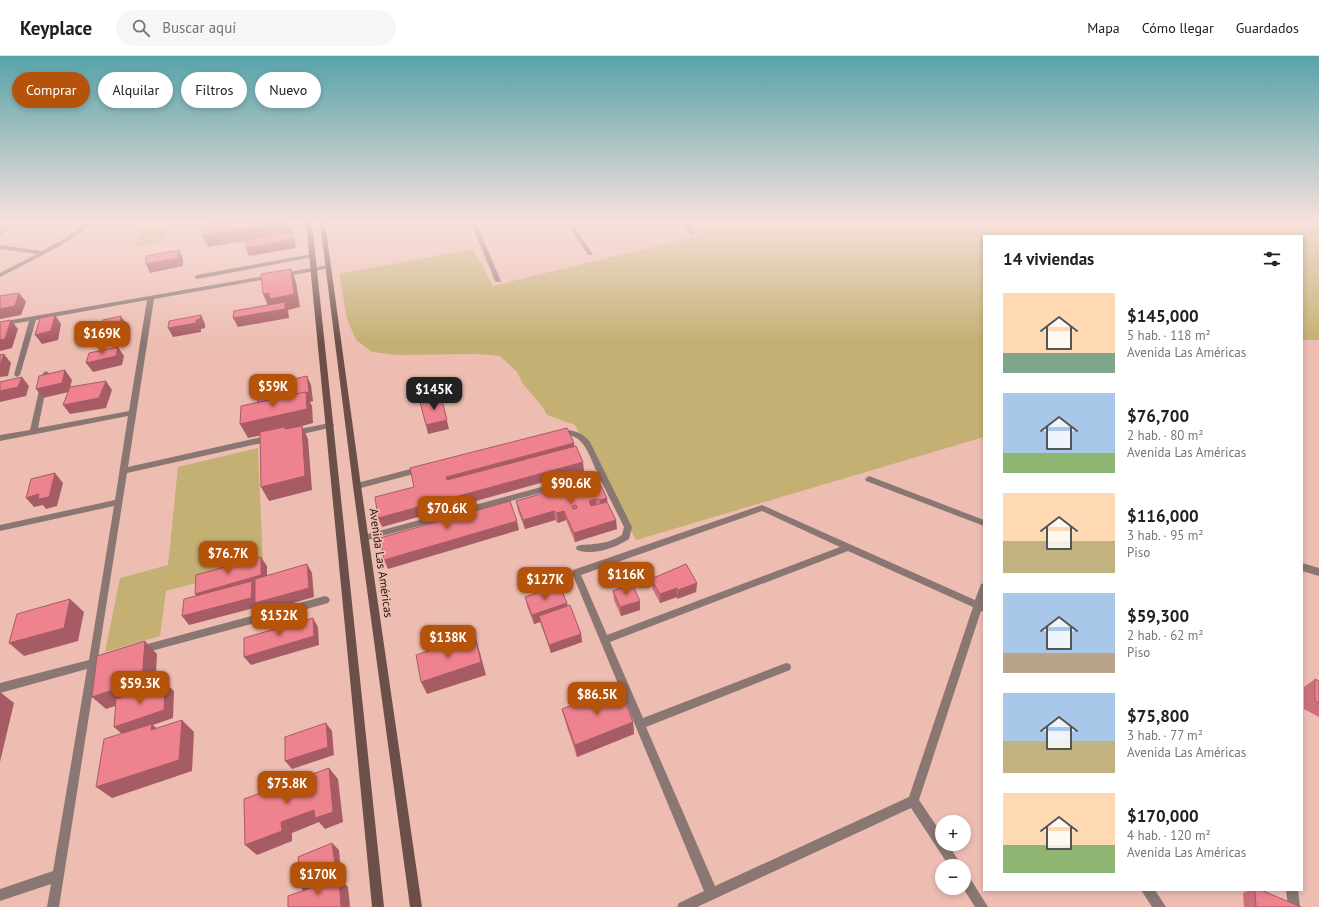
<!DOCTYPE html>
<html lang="es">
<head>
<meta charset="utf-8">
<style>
	:root { --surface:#fff; --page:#f6f6f6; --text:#202124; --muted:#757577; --line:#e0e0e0; --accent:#b45309 }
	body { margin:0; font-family:"PT Sans",sans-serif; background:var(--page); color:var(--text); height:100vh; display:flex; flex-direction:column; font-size:15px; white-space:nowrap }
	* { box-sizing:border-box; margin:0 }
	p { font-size:13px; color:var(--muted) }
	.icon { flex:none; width:22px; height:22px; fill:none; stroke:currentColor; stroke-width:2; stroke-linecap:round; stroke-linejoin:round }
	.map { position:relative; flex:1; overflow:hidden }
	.side { position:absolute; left:983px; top:179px; width:320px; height:656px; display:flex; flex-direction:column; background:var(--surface); border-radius:0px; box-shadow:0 2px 6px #0003 }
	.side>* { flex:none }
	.top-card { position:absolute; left:12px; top:16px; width:380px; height:36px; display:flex; gap:8px }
	.fabs { position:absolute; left:935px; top:759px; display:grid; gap:8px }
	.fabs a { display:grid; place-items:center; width:36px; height:36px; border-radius:50%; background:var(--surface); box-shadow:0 2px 6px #0003; font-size:20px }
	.price { position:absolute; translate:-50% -34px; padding:0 9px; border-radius:8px; background:var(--accent); color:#fff; font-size:13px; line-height:26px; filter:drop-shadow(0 1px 2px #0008) }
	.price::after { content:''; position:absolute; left:50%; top:24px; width:12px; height:9px; margin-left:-6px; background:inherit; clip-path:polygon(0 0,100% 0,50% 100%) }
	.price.active { background:#222; color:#fff }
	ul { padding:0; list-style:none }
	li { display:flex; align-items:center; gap:12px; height:100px; padding:0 20px }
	li span { display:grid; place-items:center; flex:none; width:112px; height:80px; border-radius:0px; color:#555 }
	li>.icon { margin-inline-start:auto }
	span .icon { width:48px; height:48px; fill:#fffc; stroke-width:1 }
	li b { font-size:17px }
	h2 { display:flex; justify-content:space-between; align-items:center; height:48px; padding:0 20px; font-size:17px }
	.chip { padding:0 14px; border-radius:18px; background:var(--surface); box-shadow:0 2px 6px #0003; font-size:14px; line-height:36px }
	.chip.active { background:var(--accent); color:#fff }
	header { display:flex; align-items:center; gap:24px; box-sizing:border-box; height:56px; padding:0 20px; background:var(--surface); border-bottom:1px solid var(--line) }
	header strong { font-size:19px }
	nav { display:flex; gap:22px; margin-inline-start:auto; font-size:14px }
	.search { width:280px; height:36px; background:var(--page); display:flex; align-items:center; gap:10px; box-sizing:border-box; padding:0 14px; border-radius:22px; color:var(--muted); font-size:15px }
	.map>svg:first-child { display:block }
</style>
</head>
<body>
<header>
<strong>Keyplace</strong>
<div class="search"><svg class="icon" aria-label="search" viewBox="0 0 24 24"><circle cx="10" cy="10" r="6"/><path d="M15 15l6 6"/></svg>Buscar aquí</div>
<nav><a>Mapa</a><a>Cómo llegar</a><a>Guardados</a></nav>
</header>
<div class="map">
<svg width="1319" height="851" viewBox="0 0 1319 851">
	<rect width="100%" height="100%" fill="#edbdb2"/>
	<g fill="#c3b072">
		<polygon points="122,167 169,167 165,186 135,191 141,167 122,170"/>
		<polygon points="687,167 1319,167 1319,284 1302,284 1302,180 984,180 984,381 636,484 575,369 547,359 542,350 523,328 517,316 500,300 477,298 397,299 372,296 356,284 347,263 339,218 473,193 493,230 698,180"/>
		<polygon points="258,392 263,509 166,535 160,580 105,596 120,522 168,509 178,411"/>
	</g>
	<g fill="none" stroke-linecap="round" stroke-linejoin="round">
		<g fill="#8a7672" fill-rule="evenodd">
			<polygon points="312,198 314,199 314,201 197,223 194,221 197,219"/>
			<polygon points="325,540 328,541 330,544 328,547 325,548 140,598 137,597 135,594 137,591 140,590"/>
		</g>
		<g fill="#8a7672" fill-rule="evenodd">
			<polygon points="15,167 22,167 0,179 0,175"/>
			<polygon points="86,167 92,167 81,176 60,190 0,221 0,217 37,198 0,193 0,189 42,195 67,181"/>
			<polygon points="471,167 476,167 501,225 500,226 496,226 495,225"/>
			<polygon points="567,167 571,167 593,198 592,199 588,199"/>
			<polygon points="681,167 686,167 695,177 695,179 691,179"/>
			<polygon points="328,209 331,211 330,212 283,221 280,219 283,217"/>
			<polygon points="271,219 273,220 273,222 154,243 128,411 271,379 275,382 271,385 127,417 59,851 47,851 51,828 0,845 0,833 53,815 87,613 0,637 0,627 89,604 114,450 0,475 0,469 115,444 128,360 0,385 0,379 30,374 43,317 46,315 49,317 38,372 129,355 147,244 36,264 20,319 17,321 14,319 29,265 0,270 0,266"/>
			<polygon points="330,367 333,367 334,369 333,371 294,380 290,377 294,374"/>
			<path d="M565,374C575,374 584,378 590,386L632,471L629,483C615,492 593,500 577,494L576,492L577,490C582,488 588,489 594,488C604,487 613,485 622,479L624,471L599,421L364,485L361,484L360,482L361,480L364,479L597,416C591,404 586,384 572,380C567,378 561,381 557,377L558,375Z"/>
			<polygon points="422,410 425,411 426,413 425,415 357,433 353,430 357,427"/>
			<polygon points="869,420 984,464 984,470 866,425 865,423"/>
			<path d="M762,449L975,544L981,528L984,527V556L981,555L919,744L942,778V788H948L962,810H949L911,752L697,851H677L679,847L704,835L572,517L573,514ZM762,455L840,491L607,579L581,519ZM848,495L973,551L909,741L715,830L646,671L790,614L791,611L790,608L786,607L643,662L610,586Z"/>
			<polygon points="1302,507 1319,512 1319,520 1302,515"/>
			<polygon points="964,817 968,819 988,851 975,851 963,832 964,832"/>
			<polygon points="1141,834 1155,834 1166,851 1152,851"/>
			<polygon points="1286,834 1298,834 1300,851 1288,851"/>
		</g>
		<g fill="#6b4f48" fill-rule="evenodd">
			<polygon points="306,167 312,167 384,851 372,851"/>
			<polygon points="320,167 325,167 361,430 422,851 410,851 353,430"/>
		</g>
	</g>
	<g fill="#ce707b">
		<polygon points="607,442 607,446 617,473 575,486 566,464 558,467 555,464 525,473 518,455 516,445"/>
		<polygon points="651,523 697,527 696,536 677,543 677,541 660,547 652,532"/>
		<polygon points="613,535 640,554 621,560 614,544"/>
		<polygon points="545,537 567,547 568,550 581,578 582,586 551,597 540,566 534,568 527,550 525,541"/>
		<polygon points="1315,623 1319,625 1319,661 1304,653 1304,631"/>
		<polygon points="562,653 633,666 634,678 577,701 565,665"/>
		<polygon points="1250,834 1261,834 1301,851 1244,851 1243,837"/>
	</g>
	<g fill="#a75b64">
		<polygon points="274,167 290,167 292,177 208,191 202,179"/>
		<polygon points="292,176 295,185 296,192 249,200 246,192"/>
		<polygon points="179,194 183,203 183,210 150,217 146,208"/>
		<polygon points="291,213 296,226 300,251 288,254 289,262 238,271 233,262 269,252 263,238"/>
		<polygon points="19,237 26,246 21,259 0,263 0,253"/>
		<polygon points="55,259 61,268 58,284 42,288 35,279"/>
		<polygon points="201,259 205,268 205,272 201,273 201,276 173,281 168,272 196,264"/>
		<polygon points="121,260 127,269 126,280 107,284 106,281 105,284 90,287 86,282 102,275"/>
		<polygon points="11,264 18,273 12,292 0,295 0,284"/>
		<polygon points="118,291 124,300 122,309 93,316 86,307"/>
		<polygon points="4,298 11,307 8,320 0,321 0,310"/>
		<polygon points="65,314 72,324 69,336 43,342 36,333"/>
		<polygon points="307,320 311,329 313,345 310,346 312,350 313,367 302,370 308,383 312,434 269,445 261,431 285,374 248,382 240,368 262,357"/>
		<polygon points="22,321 29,330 26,340 0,346 0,335"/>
		<polygon points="106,325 112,334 106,352 70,358 63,349"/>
		<polygon points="441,341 449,373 428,378 426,369"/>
		<polygon points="574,387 575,396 450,433 446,421"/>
		<polygon points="583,406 584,415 382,471 378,462"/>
		<polygon points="55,417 63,427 57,450 46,453 43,449 34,451 26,442"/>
		<polygon points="607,442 608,451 600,454 600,444"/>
		<polygon points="596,443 596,452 590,454 589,445"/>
		<polygon points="554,455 555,464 525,473 523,464"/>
		<polygon points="564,455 566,464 558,467 557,457"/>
		<polygon points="616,464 617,473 575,486 574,477"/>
		<polygon points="517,465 519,474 388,513 384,504"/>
		<polygon points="261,501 267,510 267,528 307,508 312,517 314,541 261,556 258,551 189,569 182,560 202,547 195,538"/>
		<polygon points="697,527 696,536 677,543 678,534"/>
		<polygon points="677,532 677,541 660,547 660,538"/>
		<polygon points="70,543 84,556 78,585 24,600 9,587"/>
		<polygon points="640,545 640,554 621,560 620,551"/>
		<polygon points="567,547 568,556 539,560 540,566 534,568 532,559"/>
		<polygon points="313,562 318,571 319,589 251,609 244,601"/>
		<polygon points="581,578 582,586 551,597 549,589"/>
		<polygon points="475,580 479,593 486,619 427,638 421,626"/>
		<polygon points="145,585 157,598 155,637 106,653 92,641"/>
		<polygon points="165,627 174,635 173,662 153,669 165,680 123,679 114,671"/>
		<polygon points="0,636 14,647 0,706"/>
		<polygon points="182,664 194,676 192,715 112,742 96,731"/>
		<polygon points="633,666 634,678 577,701 575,689"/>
		<polygon points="326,667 332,675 334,699 292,713 285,705"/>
		<polygon points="329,712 338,723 343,766 325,773 319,766 292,777 292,785 257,799 245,789 281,766"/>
		<polygon points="332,787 339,794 341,815 322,823 323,832 308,838 301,832"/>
		<polygon points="339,822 348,831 350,851 341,851"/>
	</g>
	<g fill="#ef828f" stroke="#a75b64" fill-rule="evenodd">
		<polygon points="217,167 274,167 202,179 202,169"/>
		<polygon points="292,176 293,183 246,192 246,184"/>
		<polygon points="179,194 178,202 146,208 146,200"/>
		<polygon points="291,213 294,238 270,243 269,237 263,238 261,218"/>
		<polygon points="19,237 15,250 0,253 0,240"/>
		<polygon points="285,246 285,253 233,262 234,255"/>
		<polygon points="55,259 51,275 35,279 40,262"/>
		<polygon points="201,259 200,263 196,264 196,267 168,272 169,265"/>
		<polygon points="121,260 120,271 102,275 103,264"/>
		<polygon points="11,264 5,283 0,284 0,266"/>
		<polygon points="102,270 102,275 103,277 102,279 86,282 89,273"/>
		<polygon points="118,291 116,300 86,307 89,297"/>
		<polygon points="4,298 0,310 0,299"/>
		<polygon points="65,314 62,327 36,333 39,320"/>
		<polygon points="307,320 309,336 306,337 306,336 258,347 257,336 267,333 267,329"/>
		<polygon points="22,321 18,331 0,335 0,326"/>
		<polygon points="106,325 99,342 63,349 70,331"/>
		<polygon points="306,336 307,353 240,368 241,350"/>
		<polygon points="441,341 447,364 426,369 420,346"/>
		<polygon points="302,370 305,420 261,431 260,376 285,371 285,373"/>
		<polygon points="567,372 574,387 446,421 447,424 576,390 583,406 378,462 375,441 414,431 410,412"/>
		<polygon points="55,417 49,441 38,443 39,438 26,442 31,423"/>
		<path d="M597,422L607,442L600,444L596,443L589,445L591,450L607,446L616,464L574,477L564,455L557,457L554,455L523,464L516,445ZM576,449L577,452L573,453L572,450Z"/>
		<polygon points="510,445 517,465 384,504 380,482"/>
		<polygon points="261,501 261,519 195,538 196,519"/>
		<polygon points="307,508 309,532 255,547 255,523"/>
		<polygon points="686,508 697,527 678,534 677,532 660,538 651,523"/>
		<polygon points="252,525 251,542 182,560 184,543"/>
		<polygon points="632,528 640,545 620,551 613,535"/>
		<polygon points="560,531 567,547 532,559 525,541 545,534 545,537"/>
		<polygon points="70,543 64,572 9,587 17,558"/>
		<polygon points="570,549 581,578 549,589 539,560"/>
		<polygon points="313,562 314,580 244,601 244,582"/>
		<polygon points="475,580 481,606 421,626 416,599"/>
		<polygon points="145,585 142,624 92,641 97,600"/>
		<polygon points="1315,623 1319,625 1319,647 1315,645"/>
		<polygon points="165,627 164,654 114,671 116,643"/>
		<polygon points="619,631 633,666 575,689 562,653"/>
		<polygon points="182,664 179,704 96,731 104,683 152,668 151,674"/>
		<polygon points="326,667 328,691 285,705 285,681"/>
		<polygon points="329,712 333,756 315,762 314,754 281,766 282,775 245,789 244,743"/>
		<polygon points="332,787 335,809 315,817 316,826 301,832 298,801"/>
		<polygon points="339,822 341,851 288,851 288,840"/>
		<polygon points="1255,834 1261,834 1301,851 1256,851"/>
	</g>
	<linearGradient id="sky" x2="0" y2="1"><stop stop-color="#56a3aa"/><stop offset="0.58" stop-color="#f7e1dc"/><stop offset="1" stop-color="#f7e1dc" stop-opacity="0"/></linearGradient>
	<rect width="1319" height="286" fill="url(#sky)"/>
	<g text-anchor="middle" stroke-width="3.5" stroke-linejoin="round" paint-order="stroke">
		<g font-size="12" fill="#22120e" stroke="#edbdb2">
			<text transform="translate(381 507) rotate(82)" y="4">Avenida Las Américas</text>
		</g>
	</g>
</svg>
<div class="fabs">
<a>+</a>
<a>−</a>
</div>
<b class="price" style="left:102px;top:299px">$169K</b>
<b class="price" style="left:273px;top:352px">$59K</b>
<b class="price active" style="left:434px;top:355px">$145K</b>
<b class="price" style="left:571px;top:449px">$90.6K</b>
<b class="price" style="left:447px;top:474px">$70.6K</b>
<b class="price" style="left:228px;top:519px">$76.7K</b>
<b class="price" style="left:626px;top:540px">$116K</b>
<b class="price" style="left:545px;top:545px">$127K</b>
<b class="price" style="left:279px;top:581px">$152K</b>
<b class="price" style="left:448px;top:603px">$138K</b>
<b class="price" style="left:140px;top:649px">$59.3K</b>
<b class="price" style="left:597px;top:660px">$86.5K</b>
<b class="price" style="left:287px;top:749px">$75.8K</b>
<b class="price" style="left:318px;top:840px">$170K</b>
<div class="top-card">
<a class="chip active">Comprar</a>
<a class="chip">Alquilar</a>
<a class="chip">Filtros</a>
<a class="chip">Nuevo</a>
</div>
<section class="side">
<h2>14 viviendas<svg class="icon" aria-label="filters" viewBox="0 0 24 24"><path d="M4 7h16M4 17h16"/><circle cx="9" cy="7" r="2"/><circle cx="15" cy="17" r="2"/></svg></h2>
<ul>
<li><span style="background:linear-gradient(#ffd9b3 75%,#7fa58c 0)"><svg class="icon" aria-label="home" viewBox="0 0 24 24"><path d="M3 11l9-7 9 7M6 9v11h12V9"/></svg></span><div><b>$145,000</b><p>5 hab. · 118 m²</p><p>Avenida Las Américas</p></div></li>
<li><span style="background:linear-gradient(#a9c7e8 75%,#8fb573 0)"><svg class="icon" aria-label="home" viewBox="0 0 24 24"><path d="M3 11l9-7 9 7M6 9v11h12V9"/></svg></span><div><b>$76,700</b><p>2 hab. · 80 m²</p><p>Avenida Las Américas</p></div></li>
<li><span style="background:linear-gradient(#ffd9b3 60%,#c2b280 0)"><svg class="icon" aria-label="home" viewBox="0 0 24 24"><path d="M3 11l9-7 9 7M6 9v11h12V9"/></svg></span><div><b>$116,000</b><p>3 hab. · 95 m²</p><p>Piso</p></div></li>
<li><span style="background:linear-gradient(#a9c7e8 75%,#b9a48a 0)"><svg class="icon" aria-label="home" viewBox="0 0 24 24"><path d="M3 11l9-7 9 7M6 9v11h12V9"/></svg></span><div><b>$59,300</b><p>2 hab. · 62 m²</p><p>Piso</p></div></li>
<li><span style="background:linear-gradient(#a9c7e8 60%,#c2b280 0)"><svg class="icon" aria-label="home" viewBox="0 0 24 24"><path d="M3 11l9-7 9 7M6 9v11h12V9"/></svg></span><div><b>$75,800</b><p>3 hab. · 77 m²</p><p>Avenida Las Américas</p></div></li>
<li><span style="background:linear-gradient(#ffd9b3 65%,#8fb573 0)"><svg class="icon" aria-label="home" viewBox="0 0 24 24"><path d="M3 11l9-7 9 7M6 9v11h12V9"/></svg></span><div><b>$170,000</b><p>4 hab. · 120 m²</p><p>Avenida Las Américas</p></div></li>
</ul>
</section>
</div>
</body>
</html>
